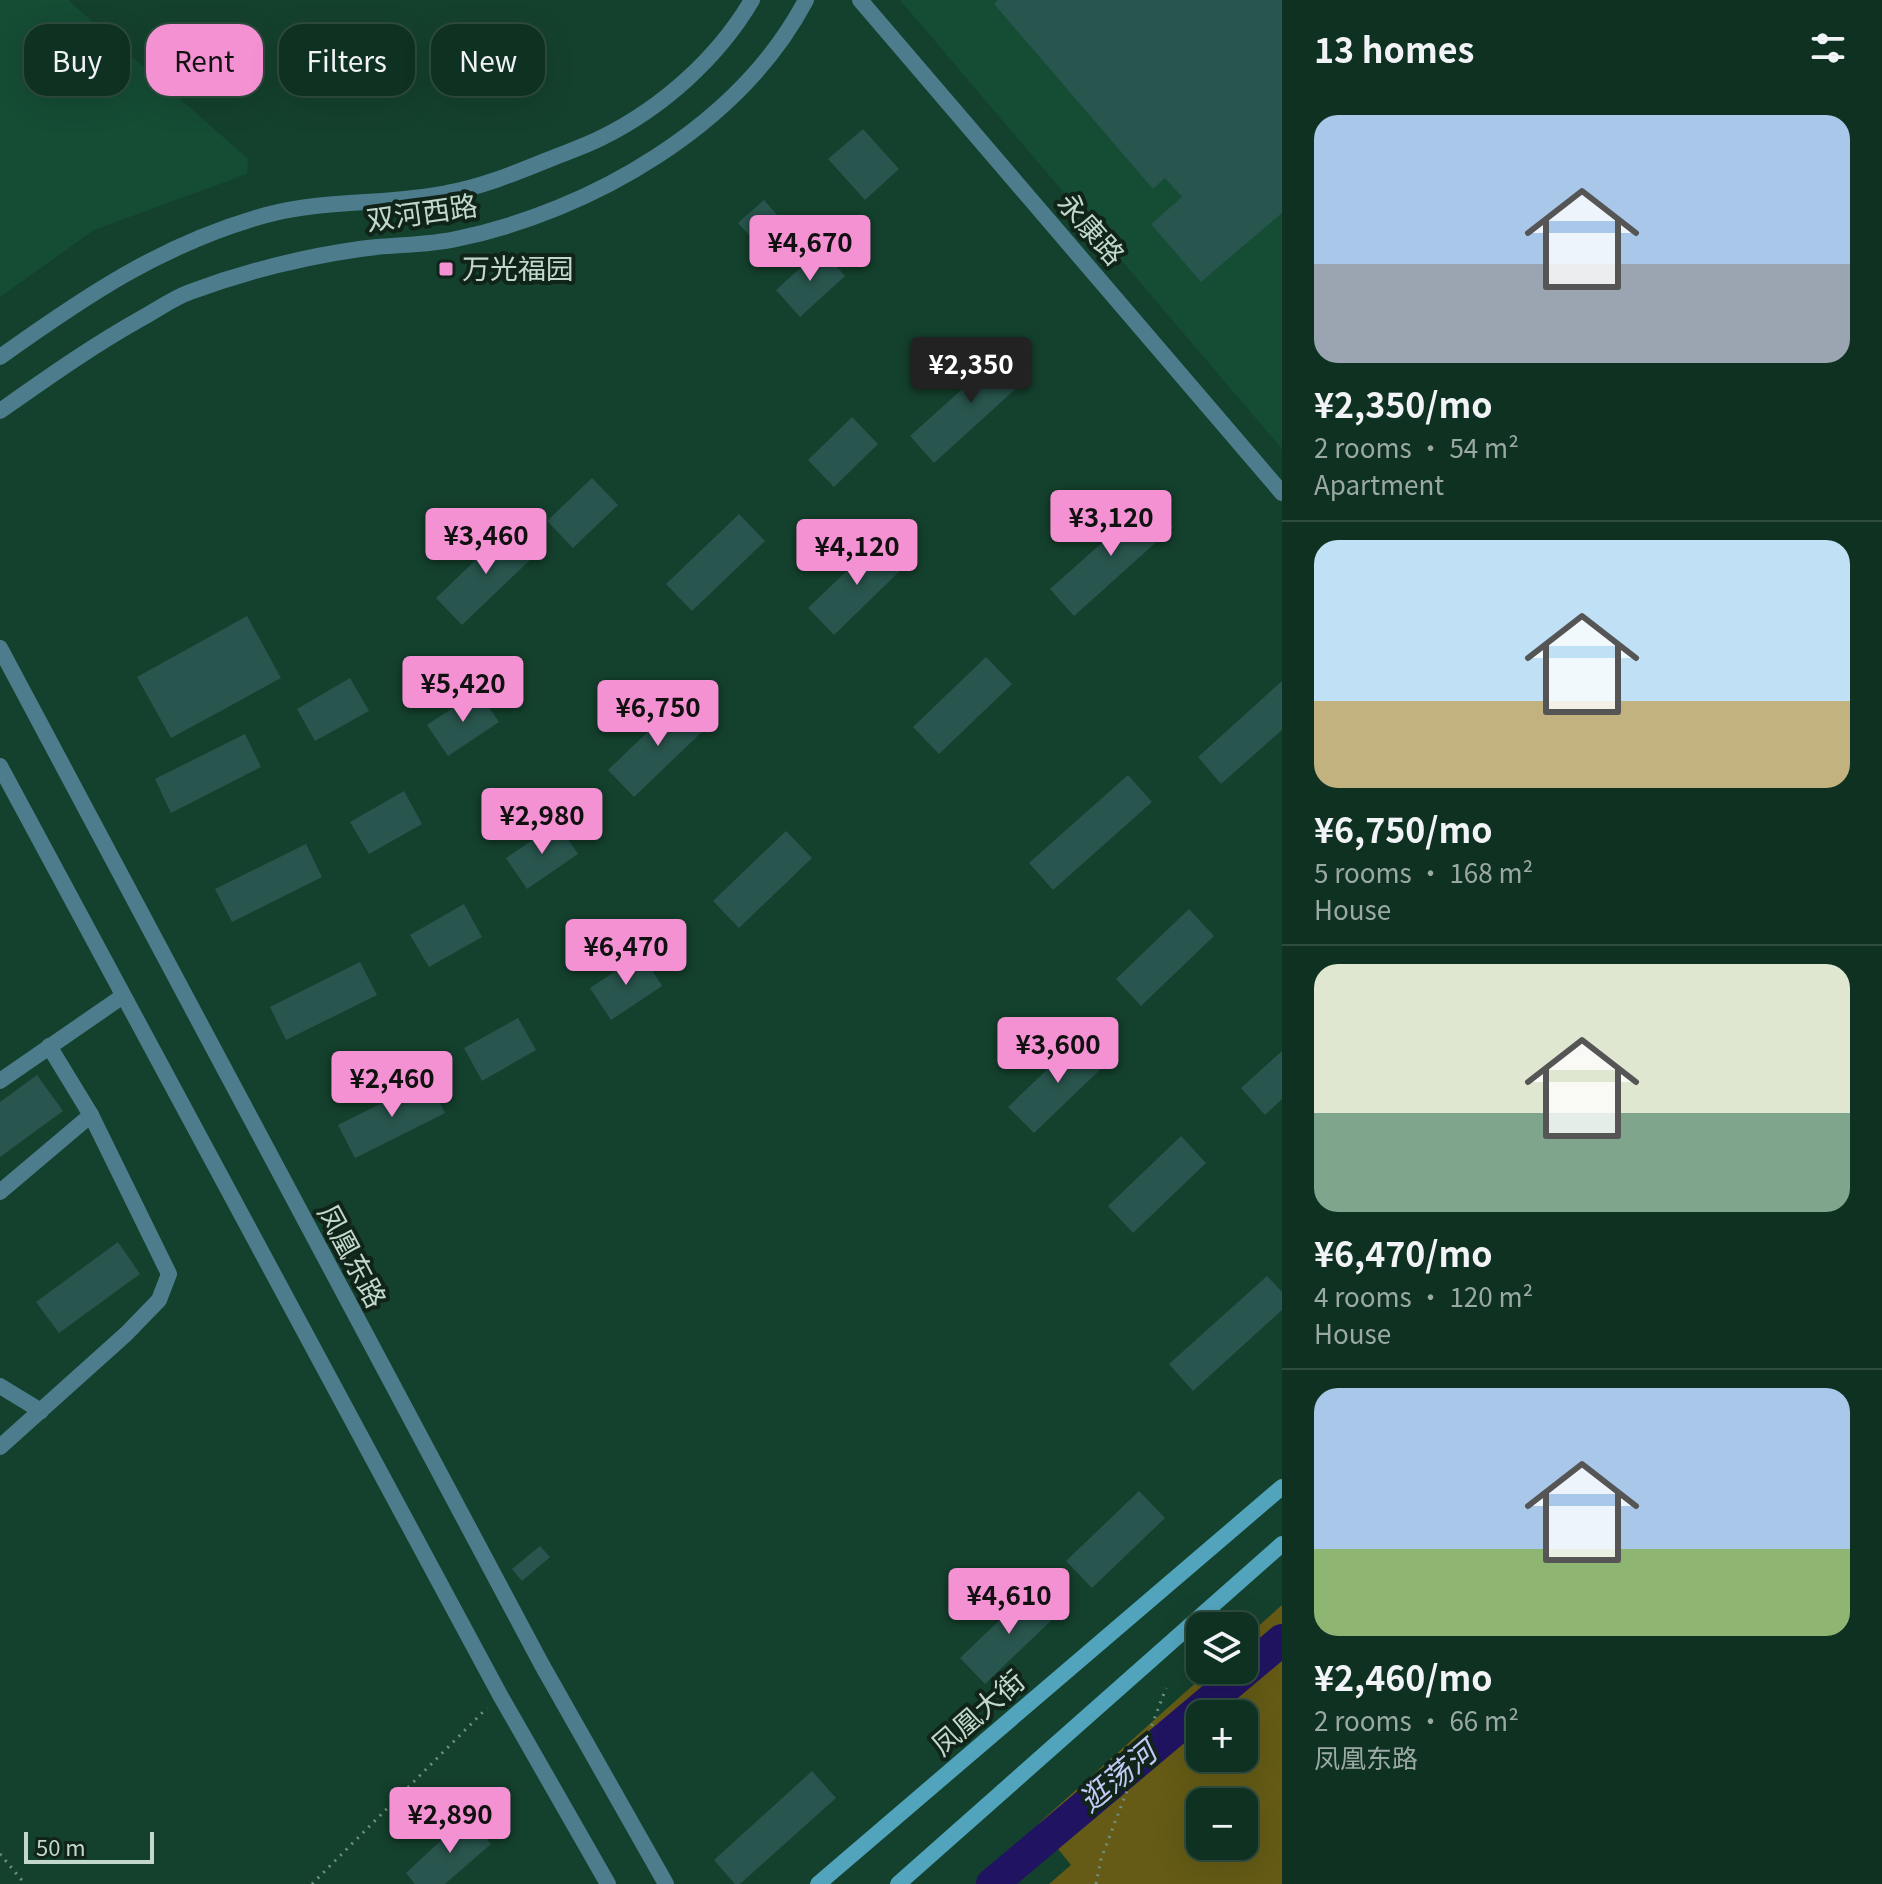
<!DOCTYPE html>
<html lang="en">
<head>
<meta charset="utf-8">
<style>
	:root { --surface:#0f3122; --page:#1d3d2f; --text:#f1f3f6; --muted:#9ba9a5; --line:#2f4c40; --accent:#f491d3 }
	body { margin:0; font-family:Georgia,"Noto Sans SC",serif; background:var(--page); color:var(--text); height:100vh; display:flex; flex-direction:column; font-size:30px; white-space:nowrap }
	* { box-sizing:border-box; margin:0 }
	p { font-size:26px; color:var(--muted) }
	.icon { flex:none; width:44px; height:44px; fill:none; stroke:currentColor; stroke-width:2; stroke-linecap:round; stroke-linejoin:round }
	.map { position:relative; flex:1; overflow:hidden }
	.side { display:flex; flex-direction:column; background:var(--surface); width:600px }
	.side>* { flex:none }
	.banner { position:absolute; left:24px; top:24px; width:760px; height:72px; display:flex; gap:16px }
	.tools { position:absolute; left:1186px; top:1612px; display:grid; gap:16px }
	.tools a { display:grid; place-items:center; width:72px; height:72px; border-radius:16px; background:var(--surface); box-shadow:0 8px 32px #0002,0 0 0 2px var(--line); font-size:40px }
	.scale { position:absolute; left:24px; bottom:20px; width:130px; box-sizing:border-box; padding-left:8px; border:4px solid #c1d8cb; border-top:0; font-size:22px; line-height:28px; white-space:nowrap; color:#c1d8cb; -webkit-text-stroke:6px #11241a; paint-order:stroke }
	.price { position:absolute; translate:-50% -68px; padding:0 18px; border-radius:8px; background:var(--accent); color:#111; font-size:26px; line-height:52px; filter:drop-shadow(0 2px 4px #0008) }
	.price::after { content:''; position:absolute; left:50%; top:48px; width:24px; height:18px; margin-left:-12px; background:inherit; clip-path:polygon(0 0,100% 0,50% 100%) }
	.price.on { background:#222; color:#fff }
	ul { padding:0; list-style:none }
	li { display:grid; align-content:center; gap:16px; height:424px; padding:0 32px }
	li+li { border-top:2px solid var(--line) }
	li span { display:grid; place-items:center; height:248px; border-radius:24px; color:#555 }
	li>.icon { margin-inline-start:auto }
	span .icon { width:144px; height:144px; fill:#fffc; stroke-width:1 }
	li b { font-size:34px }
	h2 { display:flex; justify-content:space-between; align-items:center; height:96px; padding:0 32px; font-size:34px }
	.tag { padding:0 28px; border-radius:24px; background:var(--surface); box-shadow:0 8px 32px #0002,0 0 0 2px var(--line); font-size:28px; line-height:72px }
	.tag.on { background:var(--accent); color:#111 }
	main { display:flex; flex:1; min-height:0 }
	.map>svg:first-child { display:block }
</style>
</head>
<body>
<main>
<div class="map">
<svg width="1282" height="1884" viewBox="0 0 1282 1884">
	<rect width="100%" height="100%" fill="#14412d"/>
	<g fill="#154c34">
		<polygon points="0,0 68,0 248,159 247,174 94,230 0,297"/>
		<polygon points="900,0 1282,0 1282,449"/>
	</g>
	<path fill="#655b16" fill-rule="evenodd" d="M1282,1605V1884H1049L1071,1865L1038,1824L1210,1670H1244V1639ZM1200,1714H1244V1758H1200ZM1200,1802H1244V1846H1200Z"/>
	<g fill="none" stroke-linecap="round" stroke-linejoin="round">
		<polyline stroke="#201462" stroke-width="32" points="992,1884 1282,1640"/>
	</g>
	<g fill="#28554d">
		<polygon points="998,0 1282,0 1282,213 1201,282 1151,224 1182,197 1165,178 1153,189 994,4"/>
		<polygon points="863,129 899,169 865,200 828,159"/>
		<polygon points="764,200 786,225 761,248 738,223"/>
		<polygon points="821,249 845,276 800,317 776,290"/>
		<polygon points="1009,347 1032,374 934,463 910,436"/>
		<polygon points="852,417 878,444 834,487 808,460"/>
		<polygon points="592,478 618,505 573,548 547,521"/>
		<polygon points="1149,501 1173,527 1074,616 1050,589"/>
		<polygon points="739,514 765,541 692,611 666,584"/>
		<polygon points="509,528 535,555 462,625 436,598"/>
		<polygon points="881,538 906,565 834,635 808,608"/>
		<polygon points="247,616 281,678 171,738 137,677"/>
		<polygon points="986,657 1012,684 939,754 913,727"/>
		<polygon points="350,678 369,711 315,741 297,709"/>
		<polygon points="1282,681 1282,730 1221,784 1198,757"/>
		<polygon points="478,691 499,722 448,756 427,725"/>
		<polygon points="681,700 707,727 634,797 608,770"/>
		<polygon points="245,734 261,767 171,813 155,779"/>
		<polygon points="1128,775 1152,802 1053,890 1029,863"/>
		<polygon points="404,791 422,824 369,854 350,822"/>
		<polygon points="557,823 578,854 527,889 506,858"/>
		<polygon points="786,831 812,858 739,928 713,901"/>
		<polygon points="306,844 322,877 232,922 215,889"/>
		<polygon points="464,904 482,937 429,967 410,935"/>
		<polygon points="1189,909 1214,936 1141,1006 1116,979"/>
		<polygon points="642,954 662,986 611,1020 590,988"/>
		<polygon points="360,962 377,995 286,1040 270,1007"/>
		<polygon points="518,1018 536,1050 482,1081 464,1048"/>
		<polygon points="1081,1037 1107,1063 1034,1133 1008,1107"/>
		<polygon points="1282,1051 1282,1099 1265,1115 1241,1088"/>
		<polygon points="37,1075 63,1111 0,1157 0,1102"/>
		<polygon points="428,1080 445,1113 355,1158 338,1125"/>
		<polygon points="1181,1136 1206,1163 1133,1233 1108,1206"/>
		<polygon points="118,1242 140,1274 59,1333 36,1302"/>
		<polygon points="1267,1276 1282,1292 1282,1310 1193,1391 1169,1364"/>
		<polygon points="1139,1491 1165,1518 1092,1588 1066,1561"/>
		<polygon points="540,1546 550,1557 522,1581 512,1569"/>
		<polygon points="1033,1588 1058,1614 985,1684 960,1658"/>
		<polygon points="812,1771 836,1798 740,1884 735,1884 714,1860"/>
		<polygon points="467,1816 491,1844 445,1884 415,1884 406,1873"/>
	</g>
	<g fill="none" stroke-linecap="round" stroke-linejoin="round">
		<g stroke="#6f9180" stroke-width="3" stroke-dasharray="2 6" stroke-linecap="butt">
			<polyline points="0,1854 25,1884"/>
			<polyline points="312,1884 487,1708"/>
			<polyline points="1096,1884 1101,1859 1166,1688"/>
		</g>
		<g stroke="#4d7d8d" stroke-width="16">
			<polyline points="860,0 1282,493"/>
			<polyline points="0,1081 123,996"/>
			<polyline points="0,1192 91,1115"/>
			<polyline points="0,1386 41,1411"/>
			<polyline points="0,1447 126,1334 159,1300 169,1274 91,1115 49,1046"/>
		</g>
		<g stroke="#4d7d8d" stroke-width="16">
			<path d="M0,357C87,295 162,244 266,215C325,199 388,205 447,193C481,187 513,174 545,161C564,153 583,147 601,138C662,108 718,58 752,0"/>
			<path d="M0,411C47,378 92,346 142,318C157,310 173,298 190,292C244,272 303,257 360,249C392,244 425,246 456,239C592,211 740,125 806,0"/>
			<polyline points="0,648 542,1665 666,1884"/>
			<polyline points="0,766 500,1695 608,1884"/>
		</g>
		<g stroke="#52a4bd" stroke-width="16">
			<polyline points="818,1884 1282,1487"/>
			<polyline points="898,1884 1282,1544"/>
		</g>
	</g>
	<rect fill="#f491d3" stroke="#11241a" stroke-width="3" x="438" y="261" width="16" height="16" rx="4"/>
	<g text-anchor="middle" stroke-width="8" stroke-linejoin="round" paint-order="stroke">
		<g font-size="28" fill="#c1d8cb" stroke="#11241a">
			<text transform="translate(422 213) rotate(-8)" y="10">双河西路</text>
			<text transform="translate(1091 229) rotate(49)" y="10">永康路</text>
			<text transform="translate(352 1256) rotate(62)" y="10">凤凰东路</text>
			<text transform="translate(978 1713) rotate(-41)" y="10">凤凰大街</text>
		</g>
		<g font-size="28" fill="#c1d8cb" stroke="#11241a" text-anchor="start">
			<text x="462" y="279">万光福园</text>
		</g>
		<g font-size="30" font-style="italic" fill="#c3c8f5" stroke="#11241a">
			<text transform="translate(1118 1777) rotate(-40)" y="10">逛荡河</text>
		</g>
	</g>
</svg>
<div class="tools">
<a><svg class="icon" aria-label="layers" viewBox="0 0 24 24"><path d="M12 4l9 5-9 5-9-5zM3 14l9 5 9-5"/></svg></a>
<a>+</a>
<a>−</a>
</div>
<div class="scale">50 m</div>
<b class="price" style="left:810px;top:283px">¥4,670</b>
<b class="price on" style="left:971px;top:405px">¥2,350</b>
<b class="price" style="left:1111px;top:558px">¥3,120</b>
<b class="price" style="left:486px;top:576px">¥3,460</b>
<b class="price" style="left:857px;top:587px">¥4,120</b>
<b class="price" style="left:463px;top:724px">¥5,420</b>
<b class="price" style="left:658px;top:748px">¥6,750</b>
<b class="price" style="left:542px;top:856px">¥2,980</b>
<b class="price" style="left:626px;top:987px">¥6,470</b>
<b class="price" style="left:1058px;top:1085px">¥3,600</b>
<b class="price" style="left:392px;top:1119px">¥2,460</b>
<b class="price" style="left:1009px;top:1636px">¥4,610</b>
<b class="price" style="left:450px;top:1855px">¥2,890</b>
<div class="banner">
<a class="tag">Buy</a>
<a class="tag on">Rent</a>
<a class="tag">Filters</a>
<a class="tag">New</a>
</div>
</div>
<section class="side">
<h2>13 homes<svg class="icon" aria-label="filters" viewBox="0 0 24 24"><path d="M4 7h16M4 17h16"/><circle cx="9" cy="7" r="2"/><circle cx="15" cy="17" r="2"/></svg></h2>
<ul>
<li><span style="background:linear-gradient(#a9c7e8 60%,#9aa5b1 0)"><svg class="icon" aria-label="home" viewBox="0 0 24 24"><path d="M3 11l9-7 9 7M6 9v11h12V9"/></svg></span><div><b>¥2,350/mo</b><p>2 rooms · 54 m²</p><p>Apartment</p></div></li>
<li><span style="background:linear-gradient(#bfe0f5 65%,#c2b280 0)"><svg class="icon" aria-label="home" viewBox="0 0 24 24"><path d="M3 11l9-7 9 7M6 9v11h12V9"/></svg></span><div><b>¥6,750/mo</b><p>5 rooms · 168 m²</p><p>House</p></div></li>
<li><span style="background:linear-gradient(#dfe7d0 60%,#7fa58c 0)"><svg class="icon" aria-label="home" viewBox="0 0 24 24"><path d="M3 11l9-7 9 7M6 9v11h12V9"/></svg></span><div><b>¥6,470/mo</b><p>4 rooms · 120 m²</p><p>House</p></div></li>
<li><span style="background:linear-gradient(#a9c7e8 65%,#8fb573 0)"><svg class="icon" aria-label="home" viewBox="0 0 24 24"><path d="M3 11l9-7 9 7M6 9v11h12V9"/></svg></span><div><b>¥2,460/mo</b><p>2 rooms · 66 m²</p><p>凤凰东路</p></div></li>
</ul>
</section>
</main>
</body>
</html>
